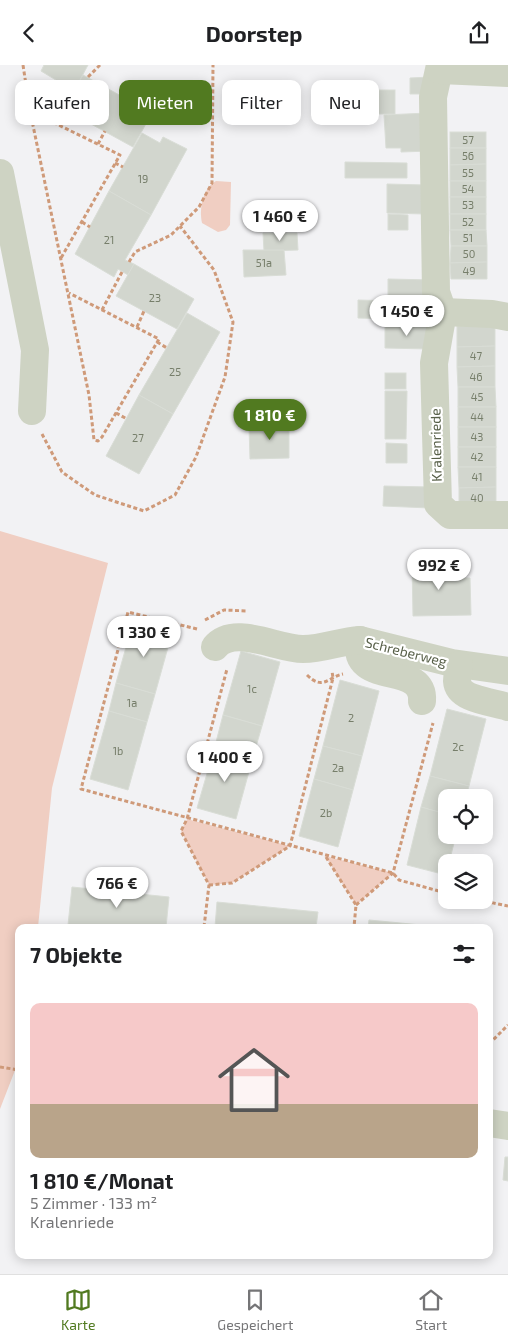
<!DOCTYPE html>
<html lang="de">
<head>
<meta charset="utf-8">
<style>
	:root { --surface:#fff; --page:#f2f2f2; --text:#202124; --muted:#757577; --line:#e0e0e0; --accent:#517a20 }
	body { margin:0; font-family:"Exo 2",sans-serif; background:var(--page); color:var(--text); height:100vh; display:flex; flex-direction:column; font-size:19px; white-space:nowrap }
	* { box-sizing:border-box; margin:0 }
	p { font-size:16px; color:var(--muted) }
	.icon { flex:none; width:28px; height:28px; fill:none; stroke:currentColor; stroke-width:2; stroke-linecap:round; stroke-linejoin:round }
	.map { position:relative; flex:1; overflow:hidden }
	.drawer { position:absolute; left:15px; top:859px; width:478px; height:335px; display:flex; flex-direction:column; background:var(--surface); border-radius:10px; box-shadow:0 2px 12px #0003 }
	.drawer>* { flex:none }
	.top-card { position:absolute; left:15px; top:15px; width:479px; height:45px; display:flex; gap:10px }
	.buttons { position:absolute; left:438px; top:724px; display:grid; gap:10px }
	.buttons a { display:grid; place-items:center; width:55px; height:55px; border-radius:10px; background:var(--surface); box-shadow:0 2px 12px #0003; font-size:25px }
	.price { position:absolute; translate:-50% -42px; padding:0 11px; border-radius:18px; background:#fff; color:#222; font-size:16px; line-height:32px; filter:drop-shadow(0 1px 2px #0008) }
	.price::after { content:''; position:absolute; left:50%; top:30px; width:15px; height:11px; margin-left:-8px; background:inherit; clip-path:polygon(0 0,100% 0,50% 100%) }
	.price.selected { background:var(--accent); color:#fff }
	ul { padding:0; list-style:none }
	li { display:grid; align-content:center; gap:10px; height:265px; padding:0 15px }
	li span { display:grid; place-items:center; height:155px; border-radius:10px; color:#555 }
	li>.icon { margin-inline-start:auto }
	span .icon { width:90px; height:90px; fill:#fffc; stroke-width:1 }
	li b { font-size:21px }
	h2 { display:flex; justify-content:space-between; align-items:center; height:60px; padding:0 15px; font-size:21px }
	.pill { padding:0 18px; border-radius:10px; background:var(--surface); box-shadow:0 2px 12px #0003; font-size:18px; line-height:45px }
	.pill.selected { background:var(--accent); color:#fff }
	header { display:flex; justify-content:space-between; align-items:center; height:65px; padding:0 15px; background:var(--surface); font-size:22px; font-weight:700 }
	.menu { display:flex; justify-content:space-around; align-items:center; height:70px; border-top:1px solid var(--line); background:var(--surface); font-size:14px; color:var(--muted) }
	.menu a { display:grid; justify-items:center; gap:2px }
	.menu .selected { color:var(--accent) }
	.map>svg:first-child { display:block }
</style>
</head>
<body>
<header><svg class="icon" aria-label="back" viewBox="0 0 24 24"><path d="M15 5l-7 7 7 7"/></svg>Doorstep<svg class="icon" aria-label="share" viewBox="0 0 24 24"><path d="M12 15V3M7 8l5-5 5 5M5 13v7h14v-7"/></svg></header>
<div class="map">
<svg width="508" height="1209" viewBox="0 0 508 1209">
	<rect width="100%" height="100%" fill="#f2f2f4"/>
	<g fill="#f0cec2">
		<path d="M216,116L231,117L230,160L226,165L218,167L202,158C199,145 202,124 216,116Z"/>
		<polygon points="0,466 108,498 52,723 38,862 19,862 19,995 0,1044"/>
		<polygon points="187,754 290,781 232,818 209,820 181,766"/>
		<polygon points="325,791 393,808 356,840"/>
	</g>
	<g fill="#d2d6ce" stroke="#d9ddd6">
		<polygon points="44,0 88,0 74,26 41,6"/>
		<polygon points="83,10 152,48 133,82 71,48 87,21 79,17"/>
		<polygon points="431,12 431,29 410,29 410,13"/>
		<rect x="378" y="25" width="17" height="24"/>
		<polygon points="428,48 429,86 401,87 401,83 386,83 384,50"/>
		<rect x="450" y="67" width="36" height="16"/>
		<polygon points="142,68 160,78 163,72 187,84 151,150 109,126"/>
		<polygon points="450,83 486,83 486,99 450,100"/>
		<polygon points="345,97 407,98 407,113 345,113"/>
		<polygon points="486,99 486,116 450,116 450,100"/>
		<rect x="450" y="116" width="36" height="16"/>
		<polygon points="387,119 425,120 425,149 387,148"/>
		<polygon points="109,126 151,150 125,195 134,199 128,210 118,204 114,212 75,189"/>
		<rect x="450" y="132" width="36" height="17"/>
		<polygon points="388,149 408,150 408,165 388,165"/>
		<rect x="450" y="149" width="36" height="16"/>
		<polygon points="450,165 486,165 487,181 451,181"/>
		<polygon points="263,168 297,168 298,185 264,186"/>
		<polygon points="451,181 487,181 487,197 450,198"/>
		<polygon points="243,185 284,185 286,210 244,212"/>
		<polygon points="487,197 487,214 451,214 450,198"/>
		<polygon points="134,199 194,234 177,264 116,231"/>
		<polygon points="388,214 432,215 431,235 388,234"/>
		<polygon points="358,235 433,237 432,255 358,253"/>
		<polygon points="187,248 220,267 173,349 139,330"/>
		<polygon points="385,261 429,261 429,284 385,283"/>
		<polygon points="457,261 495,261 495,281 457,282"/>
		<polygon points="495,281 495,301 457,302 457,282"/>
		<polygon points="495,301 495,322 458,322 457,302"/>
		<rect x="385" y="308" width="21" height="16"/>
		<polygon points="458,322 495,322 496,342 458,342"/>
		<polygon points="385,326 407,326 406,374 385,374"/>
		<polygon points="139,330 173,349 139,409 106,391"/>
		<rect x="458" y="342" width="38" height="20"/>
		<polygon points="289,357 289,393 250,394 249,361"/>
		<rect x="458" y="362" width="38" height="20"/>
		<polygon points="386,378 407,379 407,398 386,398"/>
		<rect x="458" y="382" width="38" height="20"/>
		<polygon points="458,402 496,402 496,422 459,423"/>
		<polygon points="384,421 430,422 430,443 383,441"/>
		<polygon points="496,422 496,443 459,443 459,423"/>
		<polygon points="450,497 450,513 470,513 471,550 413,551 412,498"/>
		<polygon points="133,557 172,568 155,629 116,618"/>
		<polygon points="241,586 280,597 262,661 223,650"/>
		<polygon points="340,615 379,626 362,691 323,681"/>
		<polygon points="116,618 155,629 147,657 109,646"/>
		<polygon points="447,644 486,654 469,721 430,711"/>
		<polygon points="109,646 147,657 128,725 90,714"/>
		<polygon points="223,650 262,661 253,692 215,681"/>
		<polygon points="215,681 253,692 236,754 197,743"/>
		<polygon points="323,681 362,691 353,725 314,714"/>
		<polygon points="430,711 469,721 466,732 446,732 446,749 421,742"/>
		<polygon points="314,714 353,725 338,782 299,771"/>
		<polygon points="421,742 446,749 446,770 456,770 449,798 446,798 446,810 407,800"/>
		<polygon points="72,822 169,832 166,862 98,862 68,860"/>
		<polygon points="217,837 318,847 316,862 215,862"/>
		<polygon points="369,855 442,862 368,862"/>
		<polygon points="505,1092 508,1092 508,1116 503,1115"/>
	</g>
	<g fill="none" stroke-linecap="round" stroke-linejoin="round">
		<g stroke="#cf9a79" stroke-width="3" stroke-dasharray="4 2.5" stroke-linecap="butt">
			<polyline points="23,0 30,46 89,330 94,375 98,376 102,372 159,274 69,228"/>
			<polyline points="88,12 100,0"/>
			<polyline points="30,46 120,90 61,193"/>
			<polyline points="60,61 84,19"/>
			<polyline points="98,79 105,66"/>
			<polyline points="115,98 123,102"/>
			<polyline points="82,157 90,162"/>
			<polyline points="129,197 135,187 171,170 199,142 212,118 213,0"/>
			<polyline points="102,245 122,207"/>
			<polyline points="137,262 144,246"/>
			<polyline points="157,277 167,283"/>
			<polyline points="116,348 127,354"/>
			<polyline points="42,369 62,407 95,430 144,446 175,430 196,392 225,312 233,257 214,205 180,161"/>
			<polyline points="205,555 224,545 248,546"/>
			<polyline points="197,564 128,547 81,724 393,808 399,815 446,828"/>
			<path d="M307,610C323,626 328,612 343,609"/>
			<polyline points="326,792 356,840 354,862"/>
			<polyline points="209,820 232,818 290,781 333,613 332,606"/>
			<polyline points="479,835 508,841"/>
			<polyline points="356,840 393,808 433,658"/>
			<polyline points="204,862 209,820 181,766 187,754 227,604"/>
			<polyline points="489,979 508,960"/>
			<polyline points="0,1002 19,1005"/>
		</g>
		<g stroke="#ced3c3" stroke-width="28">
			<polyline points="440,0 433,32 436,227 443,247 434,298 438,439 450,450 508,450"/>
			<polyline points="440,5 508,8"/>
			<polyline points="0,108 35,285 32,346"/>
			<polyline points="443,247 492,249 508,252"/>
			<path d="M360,575C350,623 425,595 422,636"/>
			<path d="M215,582C234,559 277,584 303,584C324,584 340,576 360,575L452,598L508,606"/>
			<path d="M459,600C459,605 457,611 457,616C458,635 494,637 508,642"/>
			<polyline points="489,1058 508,1061"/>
		</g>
	</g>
	<g text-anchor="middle" stroke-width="4.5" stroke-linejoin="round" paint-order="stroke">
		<g font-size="11" fill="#767e6a">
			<text x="468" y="79">57</text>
			<text x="468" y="95">56</text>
			<text x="468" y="112">55</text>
			<text x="143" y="118">19</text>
			<text x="468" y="128">54</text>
			<text x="468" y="144">53</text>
			<text x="468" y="161">52</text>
			<text x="468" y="177">51</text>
			<text x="109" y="179">21</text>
			<text x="469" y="193">50</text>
			<text x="264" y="202">51a</text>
			<text x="469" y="210">49</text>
			<text x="155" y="237">23</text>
			<text x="476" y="295">47</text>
			<text x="175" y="311">25</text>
			<text x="476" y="316">46</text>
			<text x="477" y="336">45</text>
			<text x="477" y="356">44</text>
			<text x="477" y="376">43</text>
			<text x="138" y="377">27</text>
			<text x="477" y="396">42</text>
			<text x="477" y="416">41</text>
			<text x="477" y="437">40</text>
			<text x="252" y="628">1c</text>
			<text x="132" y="642">1a</text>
			<text x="351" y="657">2</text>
			<text x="458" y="686">2c</text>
			<text x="118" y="690">1b</text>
			<text x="338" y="707">2a</text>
			<text x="326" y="752">2b</text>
		</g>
		<g font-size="14" fill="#586049" stroke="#fff">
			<text transform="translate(436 380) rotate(-91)" y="5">Kralenriede</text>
			<text transform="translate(406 587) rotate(14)" y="5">Schreberweg</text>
		</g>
	</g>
</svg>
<div class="buttons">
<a><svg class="icon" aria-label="locate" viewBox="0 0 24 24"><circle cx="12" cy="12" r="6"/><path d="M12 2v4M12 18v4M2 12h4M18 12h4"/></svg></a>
<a><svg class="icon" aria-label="layers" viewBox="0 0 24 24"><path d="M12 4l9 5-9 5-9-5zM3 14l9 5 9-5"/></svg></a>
</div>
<b class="price" style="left:280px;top:177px">1 460 €</b>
<b class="price" style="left:407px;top:272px">1 450 €</b>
<b class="price selected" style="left:270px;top:376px">1 810 €</b>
<b class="price" style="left:439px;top:526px">992 €</b>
<b class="price" style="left:144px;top:593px">1 330 €</b>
<b class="price" style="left:225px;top:718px">1 400 €</b>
<b class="price" style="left:117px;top:844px">766 €</b>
<div class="top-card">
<a class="pill">Kaufen</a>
<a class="pill selected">Mieten</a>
<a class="pill">Filter</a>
<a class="pill">Neu</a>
</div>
<section class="drawer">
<h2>7 Objekte<svg class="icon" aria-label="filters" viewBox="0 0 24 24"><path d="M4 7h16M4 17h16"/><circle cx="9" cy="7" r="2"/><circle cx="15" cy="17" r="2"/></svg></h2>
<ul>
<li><span style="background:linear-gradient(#f6c9c9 65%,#b9a48a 0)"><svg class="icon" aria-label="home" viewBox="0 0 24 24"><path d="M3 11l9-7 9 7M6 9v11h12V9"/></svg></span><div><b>1 810 €/Monat</b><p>5 Zimmer · 133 m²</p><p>Kralenriede</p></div></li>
</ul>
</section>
</div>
<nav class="menu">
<a class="selected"><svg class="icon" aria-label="map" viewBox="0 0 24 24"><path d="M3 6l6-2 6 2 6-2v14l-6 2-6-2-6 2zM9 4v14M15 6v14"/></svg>Karte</a>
<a><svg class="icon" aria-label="saved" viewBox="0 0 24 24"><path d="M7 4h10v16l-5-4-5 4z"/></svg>Gespeichert</a>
<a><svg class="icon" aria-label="home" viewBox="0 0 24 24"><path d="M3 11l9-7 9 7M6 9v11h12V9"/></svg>Start</a>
</nav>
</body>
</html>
